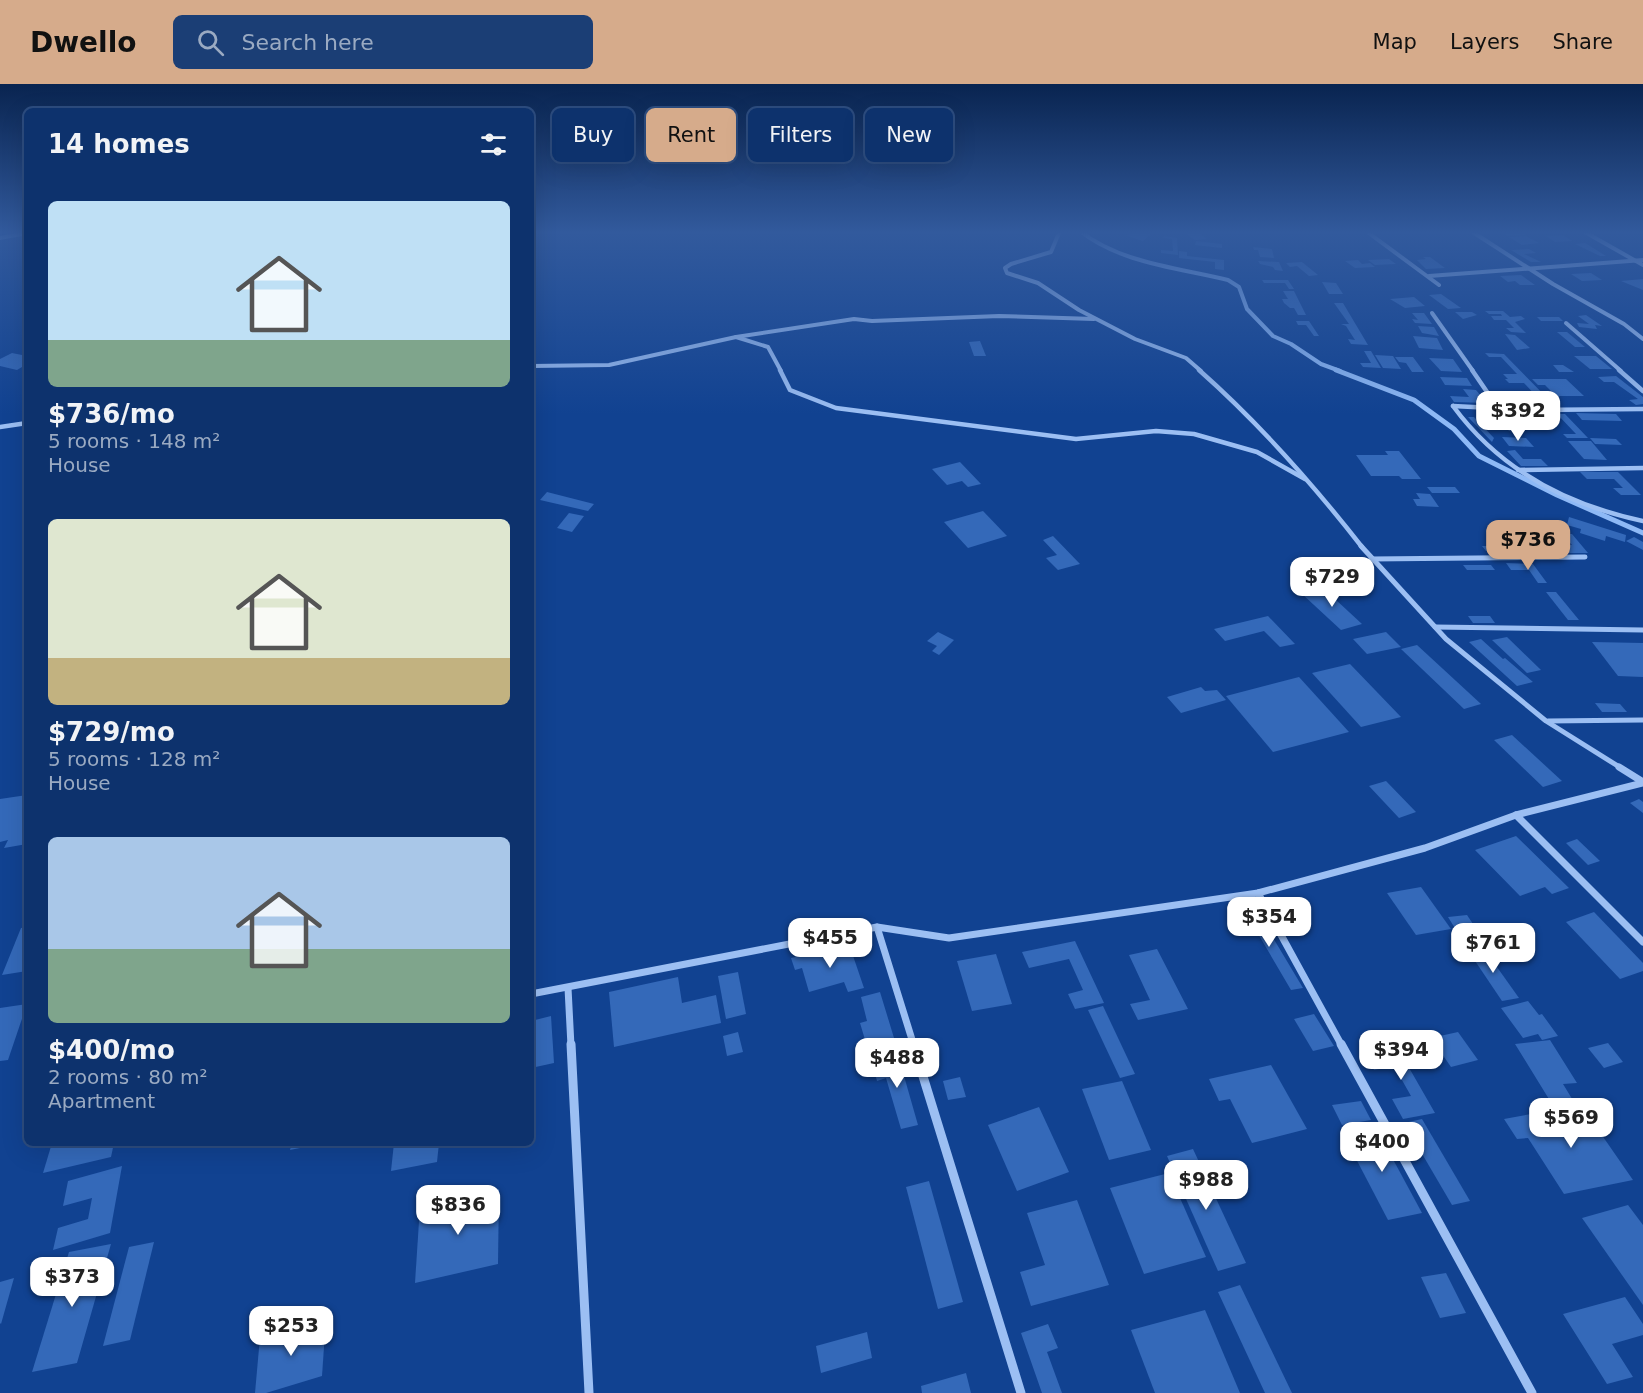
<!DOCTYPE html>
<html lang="en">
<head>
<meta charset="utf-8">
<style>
	:root { --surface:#0d326d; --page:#1b3e75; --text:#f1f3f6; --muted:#9aaac2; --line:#2d4d80; --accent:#d6ab8b }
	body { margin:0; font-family:"DejaVu Sans",sans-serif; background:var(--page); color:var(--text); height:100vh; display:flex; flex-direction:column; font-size:22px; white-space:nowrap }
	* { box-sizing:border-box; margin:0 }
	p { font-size:20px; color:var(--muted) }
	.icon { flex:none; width:33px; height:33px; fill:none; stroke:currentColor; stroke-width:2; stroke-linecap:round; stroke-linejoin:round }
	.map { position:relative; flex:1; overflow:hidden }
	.details { position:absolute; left:24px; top:24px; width:510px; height:1038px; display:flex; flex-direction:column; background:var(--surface); border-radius:9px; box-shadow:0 6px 24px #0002,0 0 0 2px var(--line) }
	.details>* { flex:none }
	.guide { position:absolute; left:552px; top:24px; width:570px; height:54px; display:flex; gap:12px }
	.price { position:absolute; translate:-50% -51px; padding:0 14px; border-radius:12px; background:#fff; color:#222; font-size:20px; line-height:39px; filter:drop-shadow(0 2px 3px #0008) }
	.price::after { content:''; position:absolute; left:50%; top:36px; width:18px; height:14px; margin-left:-9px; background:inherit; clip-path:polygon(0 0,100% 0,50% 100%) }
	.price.selected { background:var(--accent); color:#111 }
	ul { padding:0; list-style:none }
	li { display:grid; align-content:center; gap:12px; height:318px; padding:0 24px }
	li span { display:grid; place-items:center; height:186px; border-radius:9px; color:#555 }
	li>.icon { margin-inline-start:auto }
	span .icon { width:108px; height:108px; fill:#fffc; stroke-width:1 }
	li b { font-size:26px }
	h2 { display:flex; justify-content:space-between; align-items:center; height:72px; padding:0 24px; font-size:26px }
	.chip { padding:0 21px; border-radius:9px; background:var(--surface); box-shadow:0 6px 24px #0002,0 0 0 2px var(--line); font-size:21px; line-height:54px }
	.chip.selected { background:var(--accent); color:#111 }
	header { display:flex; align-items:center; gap:36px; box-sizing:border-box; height:84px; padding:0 30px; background:var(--accent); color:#111 }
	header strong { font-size:28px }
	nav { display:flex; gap:33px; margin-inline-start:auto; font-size:21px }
	.search { width:420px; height:54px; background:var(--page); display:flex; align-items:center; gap:15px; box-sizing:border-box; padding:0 21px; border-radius:9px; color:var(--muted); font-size:22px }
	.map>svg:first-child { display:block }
</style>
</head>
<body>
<header>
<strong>Dwello</strong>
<div class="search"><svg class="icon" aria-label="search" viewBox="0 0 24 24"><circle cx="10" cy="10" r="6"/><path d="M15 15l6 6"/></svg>Search here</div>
<nav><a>Map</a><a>Layers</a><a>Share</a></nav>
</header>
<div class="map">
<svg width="1643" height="1309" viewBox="0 0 1643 1309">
	<rect width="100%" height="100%" fill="#114291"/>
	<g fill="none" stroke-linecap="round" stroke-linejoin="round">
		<path stroke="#8eb9f6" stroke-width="4" d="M1080,147C1120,179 1179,184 1228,196L1239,203L1247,225L1273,252L1291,260L1321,280L1340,287"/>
		<polyline stroke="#8eb9f6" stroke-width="5" points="1336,286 1414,316 1454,345 1479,372 1557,411 1643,449"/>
	</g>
	<g fill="#3469b9">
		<polygon points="1134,147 1142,147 1152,149 1143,157 1127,152"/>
		<polygon points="1198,147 1207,155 1195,156 1183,148"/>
		<polygon points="1498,147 1520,147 1527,151 1508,152"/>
		<polygon points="1563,151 1572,157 1555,158 1546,152"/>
		<polygon points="1164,152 1177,154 1178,171 1161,169 1161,166 1173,167 1172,155 1163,154"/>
		<polygon points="1526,152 1539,159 1522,161 1509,153"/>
		<polygon points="1196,157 1222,160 1222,164 1195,161"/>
		<polygon points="1585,159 1606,172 1600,172 1575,160"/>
		<polygon points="1253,163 1272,165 1274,174 1260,173 1258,166 1254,166"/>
		<polygon points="1529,165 1536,169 1524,170 1541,178 1531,178 1511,166"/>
		<polygon points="1179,167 1187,168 1187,172 1224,176 1224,186 1215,185 1215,178 1179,174"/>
		<polygon points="1423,173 1430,173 1445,184 1426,185 1417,176 1426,175"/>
		<polygon points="1389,175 1396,180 1375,181 1368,176"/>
		<polygon points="1358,176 1362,180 1370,179 1375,183 1355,184 1345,177"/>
		<polygon points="1258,177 1279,178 1283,187 1275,186 1273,183 1260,180"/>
		<polygon points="1302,178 1318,191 1309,192 1297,182 1290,183 1286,179"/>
		<polygon points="1591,189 1602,196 1582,197 1571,190"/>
		<polygon points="1521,191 1535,201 1520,201 1515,197 1508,198 1500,192"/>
		<polygon points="1643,195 1643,206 1621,197"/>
		<polygon points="1262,196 1288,196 1294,205 1289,205 1285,199 1264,199"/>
		<polygon points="1322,198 1336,199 1343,210 1329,210"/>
		<polygon points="1283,207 1294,207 1306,231 1298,231 1294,224 1290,224 1284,219 1282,215 1288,215"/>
		<polygon points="1441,210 1461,224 1448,225 1429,211"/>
		<polygon points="1414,213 1425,222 1405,224 1390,215"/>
		<polygon points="1334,219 1343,219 1368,261 1351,260 1348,255 1355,256 1346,242 1341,240 1349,240"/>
		<polygon points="1485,227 1503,227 1510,233 1521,232 1525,235 1515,238 1526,249 1511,248 1506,244 1514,244 1506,236 1494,236 1491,232 1502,232 1501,230 1489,230"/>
		<polygon points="1455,228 1472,228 1477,231 1463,235"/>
		<polygon points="1412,229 1424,229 1432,240 1415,239 1412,235 1418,236"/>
		<polygon points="1586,231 1602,242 1595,241 1597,245 1579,243 1577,239 1589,240 1578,232"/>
		<polygon points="1537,233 1559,233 1563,237 1541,237"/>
		<polygon points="1296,237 1309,237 1319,252 1314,252 1306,241 1298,241"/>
		<polygon points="1418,242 1434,243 1439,252 1422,249"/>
		<polygon points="1557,248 1567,248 1585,263 1575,263"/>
		<polygon points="1505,250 1515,251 1530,264 1517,266"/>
		<polygon points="1413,252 1437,254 1443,266 1419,264"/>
		<polygon points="980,257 986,272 974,272 969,258"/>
		<polygon points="1364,267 1371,267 1381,284 1363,283 1360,279 1371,279"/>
		<polygon points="12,269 27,272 27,280 17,286 0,282 0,275"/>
		<polygon points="1485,269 1504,270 1554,321 1518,320 1512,315 1539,315 1524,299 1509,299 1505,295 1508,295 1503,290 1517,290 1501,273 1489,273"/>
		<polygon points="1375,271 1393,272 1401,285 1383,284"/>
		<polygon points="1574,272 1596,272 1612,285 1590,285"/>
		<polygon points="1395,273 1413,273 1424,288 1412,288 1406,279 1399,278"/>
		<polygon points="1429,274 1453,275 1462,288 1441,287"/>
		<polygon points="1553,281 1563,281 1574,288 1559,288"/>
		<polygon points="1616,292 1643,313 1643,320 1636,321 1629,316 1638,315 1614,298 1604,298 1598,293"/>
		<polygon points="1440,293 1467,294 1472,302 1445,301"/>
		<polygon points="1532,295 1566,295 1584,312 1556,312 1545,301 1538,301"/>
		<polygon points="1463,305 1476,306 1487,319 1454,318 1450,312 1469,313"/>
		<polygon points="1495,329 1508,329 1523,348 1509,347"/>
		<polygon points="1576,329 1616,330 1622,337 1582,336"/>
		<polygon points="1557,330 1565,330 1588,354 1567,354 1563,350 1576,350"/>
		<polygon points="1468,333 1474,333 1494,354 1492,358"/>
		<polygon points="1502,353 1526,354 1534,363 1509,362"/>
		<polygon points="1590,354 1616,355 1622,361 1595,360"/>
		<polygon points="1568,357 1591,357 1607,376 1584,375"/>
		<polygon points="1515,366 1523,375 1541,375 1548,382 1521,382 1507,367"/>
		<polygon points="1385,367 1399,367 1421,395 1402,395 1399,392 1371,392 1356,371 1388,371"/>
		<polygon points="960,378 981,400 968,403 962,397 947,401 932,385"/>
		<polygon points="1580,388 1618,388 1641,411 1621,411 1613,404 1623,404 1614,395 1587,395"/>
		<polygon points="1427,403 1455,403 1460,409 1432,409"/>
		<polygon points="547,408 594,420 588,427 540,416"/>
		<polygon points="1416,409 1430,410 1439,423 1417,422 1413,415 1420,415"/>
		<polygon points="983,427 1007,452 968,464 944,438"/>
		<polygon points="569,429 584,432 572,448 557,444"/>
		<polygon points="1569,433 1626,451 1625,458 1606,452 1605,457 1580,449 1581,445 1567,441"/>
		<polygon points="1562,450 1572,450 1588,469 1526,469 1520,461 1572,461"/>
		<polygon points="1053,452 1080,480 1058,486 1046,474 1057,471 1043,456"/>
		<polygon points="1634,453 1643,458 1643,466 1626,457"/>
		<polygon points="1482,462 1499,462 1502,467 1486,467"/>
		<polygon points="1506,479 1533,480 1547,499 1538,499 1529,486 1511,486"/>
		<polygon points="1463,481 1491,481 1495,486 1467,486"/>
		<polygon points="1322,503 1362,540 1341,546 1301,509"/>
		<polygon points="1546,508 1556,508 1579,536 1568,536"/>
		<polygon points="1268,532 1295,560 1280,563 1264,547 1225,557 1214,545"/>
		<polygon points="1468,532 1490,532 1495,539 1473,539"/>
		<polygon points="938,548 954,556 939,571 932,567 937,562 927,557"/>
		<polygon points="1386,548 1401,563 1367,570 1353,555"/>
		<polygon points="1507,553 1541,586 1527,589 1492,556"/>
		<polygon points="1481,555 1503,575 1505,574 1533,598 1517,602 1469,558"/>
		<polygon points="1592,558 1643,559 1643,593 1618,592"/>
		<polygon points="1417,561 1481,620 1464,625 1401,565"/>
		<polygon points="1350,580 1401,633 1361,643 1312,589"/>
		<polygon points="1299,593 1349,648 1273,668 1226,612"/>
		<polygon points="1201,603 1205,607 1217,606 1226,616 1181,629 1167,613"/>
		<polygon points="1595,619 1620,620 1627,628 1602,628"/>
		<polygon points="1512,651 1562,697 1543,703 1494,656"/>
		<polygon points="1386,697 1416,728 1399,734 1369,702"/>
		<polygon points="27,711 27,760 4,764 8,756 0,758 0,715"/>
		<polygon points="1639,715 1643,718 1643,729 1630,719"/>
		<polygon points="1516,752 1569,804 1552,810 1545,803 1520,812 1475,766"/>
		<polygon points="1577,755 1600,777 1588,781 1566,759"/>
		<polygon points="1421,803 1451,845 1416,851 1387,809"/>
		<polygon points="1594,828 1643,879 1643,887 1620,895 1566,838"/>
		<polygon points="1467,831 1481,852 1461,854 1448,833"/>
		<polygon points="1260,832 1303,904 1291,906 1257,848 1240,852 1232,838"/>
		<polygon points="27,843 27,887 2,891 21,844"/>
		<polygon points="1075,857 1104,919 1075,925 1068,910 1083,906 1069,875 1029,884 1022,868"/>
		<polygon points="849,860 864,904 848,908 844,898 809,908 802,884 795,886 791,874"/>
		<polygon points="1482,862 1519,914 1502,917 1467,865"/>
		<polygon points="1157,865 1188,925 1138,936 1130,920 1150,916 1129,871"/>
		<polygon points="996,870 1012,920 972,927 957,877"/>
		<polygon points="738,888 746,930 726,935 718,892"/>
		<polygon points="678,893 682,919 716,911 721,939 614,963 609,908"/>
		<polygon points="880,908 898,967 882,971 877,956 866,959 860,939 867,937 861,913"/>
		<polygon points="1528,917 1539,931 1542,930 1558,952 1542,956 1538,950 1523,954 1501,924"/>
		<polygon points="27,920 8,976 0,977 0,924"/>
		<polygon points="1103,922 1135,990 1120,994 1088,926"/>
		<polygon points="1314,930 1334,962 1313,967 1294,935"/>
		<polygon points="551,932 554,979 531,984 531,937"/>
		<polygon points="738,948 743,968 727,972 723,952"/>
		<polygon points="1458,948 1478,976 1451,983 1431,954"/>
		<polygon points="1550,956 1577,999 1563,1000 1574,1018 1552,1020 1515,960"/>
		<polygon points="1608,959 1623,978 1604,984 1588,964"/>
		<polygon points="1396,961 1435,1029 1403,1035 1392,1015 1411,1012 1394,982 1374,986 1363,966"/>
		<polygon points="898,971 918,1041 901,1045 886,994 877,997 872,978"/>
		<polygon points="1271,981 1307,1045 1252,1059 1230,1015 1219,1017 1209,995"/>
		<polygon points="960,993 966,1013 948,1016 943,997"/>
		<polygon points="1122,997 1151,1066 1109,1076 1082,1005"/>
		<polygon points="1361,1017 1371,1036 1342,1041 1332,1021"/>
		<polygon points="1581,1021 1633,1096 1564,1110 1528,1054 1517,1055 1504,1035"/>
		<polygon points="1039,1023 1069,1088 1017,1107 988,1041"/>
		<polygon points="1422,1035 1470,1117 1452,1121 1404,1039"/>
		<polygon points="1375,1042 1422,1129 1388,1136 1342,1048"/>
		<polygon points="52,1059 114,1059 111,1073 43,1089"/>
		<polygon points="292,1059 320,1059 320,1060 290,1066"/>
		<polygon points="394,1059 439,1059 437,1078 391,1087"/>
		<polygon points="1193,1065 1246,1179 1218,1187 1167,1072"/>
		<polygon points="122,1082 110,1149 53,1166 58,1144 88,1135 92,1114 63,1122 68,1097"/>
		<polygon points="1169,1089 1206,1173 1144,1190 1110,1104"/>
		<polygon points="929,1097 963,1218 938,1225 906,1103"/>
		<polygon points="499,1105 498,1180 415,1199 420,1122"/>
		<polygon points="1077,1116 1109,1201 1031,1222 1020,1188 1045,1181 1027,1129"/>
		<polygon points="1628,1121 1643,1141 1643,1221 1582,1134"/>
		<polygon points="154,1158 130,1256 103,1262 129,1163"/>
		<polygon points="111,1160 77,1279 32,1288 69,1168"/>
		<polygon points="1446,1189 1466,1229 1440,1234 1421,1193"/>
		<polygon points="14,1194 1,1240 0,1239 0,1198"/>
		<polygon points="1240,1201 1292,1309 1265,1309 1218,1208"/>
		<polygon points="1625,1213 1643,1240 1643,1251 1612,1260 1633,1293 1607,1300 1563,1230"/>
		<polygon points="1205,1226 1240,1309 1155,1309 1131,1246"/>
		<polygon points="326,1234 322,1292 266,1309 255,1309 260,1253"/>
		<polygon points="1048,1240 1058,1264 1047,1268 1062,1309 1042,1309 1021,1249"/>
		<polygon points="867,1248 872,1274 821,1289 816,1262"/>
		<polygon points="966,1289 971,1309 922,1309 921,1302"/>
	</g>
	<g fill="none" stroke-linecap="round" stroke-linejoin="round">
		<g stroke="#9cbff3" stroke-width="4">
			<polyline points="1057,147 1059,149 1051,168 1011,180 1005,184 1007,189 1038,199 1079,226 1135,255 1186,274 1201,287"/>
			<polyline points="1366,147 1439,201"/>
			<polyline points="1471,147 1553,200 1624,240 1643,255"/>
			<polyline points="1583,147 1643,181"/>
			<polyline points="1429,192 1643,176"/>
			<polyline points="1432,229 1473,287"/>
			<polyline points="1566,239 1621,287"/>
			<polyline points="736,253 768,263 781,287"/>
			<polyline points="531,282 609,281 736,253 854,235 872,237 999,232 1094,235"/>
		</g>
		<g stroke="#9cbff3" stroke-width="4.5">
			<polyline points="780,286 790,306 836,324 1076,355 1156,347 1194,350 1257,368 1305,395"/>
			<path d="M1199,286C1260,340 1312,399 1362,463"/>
			<polyline points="1472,286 1498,324"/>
			<polyline points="1619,286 1643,307"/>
			<path d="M1453,322C1500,386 1567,421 1643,437"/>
			<polyline points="1453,322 1531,326 1643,325"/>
			<polyline points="0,343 27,339"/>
			<polyline points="1518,386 1643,384"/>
		</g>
		<g stroke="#9cbff3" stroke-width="5">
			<polyline points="1361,462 1446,555 1546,637 1621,684"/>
			<polyline points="1371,475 1585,473"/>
			<polyline points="1435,543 1643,546"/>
			<polyline points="1548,637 1643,636"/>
		</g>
		<g stroke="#9cbff3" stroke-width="7">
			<polyline points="1619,683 1643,698"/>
			<polyline points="1516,731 1643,858"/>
			<polyline points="1258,809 1342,962"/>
			<polyline points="877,843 914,962"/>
			<polyline points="568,904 571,962"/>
			<polyline points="531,910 877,843 949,854 1258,809 1425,764 1516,731 1643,699"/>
		</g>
		<g stroke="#9cbff3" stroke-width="9">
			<polyline points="571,960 589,1309"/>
			<polyline points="913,960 1021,1309"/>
			<polyline points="1341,960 1532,1309"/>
		</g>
		<polygon fill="#9cbff3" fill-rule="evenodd" points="27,147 27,151 0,156 0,152"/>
	</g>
	<linearGradient id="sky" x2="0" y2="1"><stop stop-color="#092450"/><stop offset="0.45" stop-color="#325a9d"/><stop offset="1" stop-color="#325a9d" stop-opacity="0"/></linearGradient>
	<rect width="1643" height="330" fill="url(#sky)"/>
</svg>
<b class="price" style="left:1518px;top:358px">$392</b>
<b class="price selected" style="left:1528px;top:487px">$736</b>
<b class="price" style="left:1332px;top:524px">$729</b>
<b class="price" style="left:1269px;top:864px">$354</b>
<b class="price" style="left:830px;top:885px">$455</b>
<b class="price" style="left:1493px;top:890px">$761</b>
<b class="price" style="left:1401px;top:997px">$394</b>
<b class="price" style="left:897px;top:1005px">$488</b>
<b class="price" style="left:1571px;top:1065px">$569</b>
<b class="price" style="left:1382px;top:1089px">$400</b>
<b class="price" style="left:1206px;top:1127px">$988</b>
<b class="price" style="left:458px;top:1152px">$836</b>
<b class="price" style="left:72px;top:1224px">$373</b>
<b class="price" style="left:291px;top:1273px">$253</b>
<div class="guide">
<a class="chip">Buy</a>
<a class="chip selected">Rent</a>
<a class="chip">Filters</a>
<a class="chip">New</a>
</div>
<section class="details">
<h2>14 homes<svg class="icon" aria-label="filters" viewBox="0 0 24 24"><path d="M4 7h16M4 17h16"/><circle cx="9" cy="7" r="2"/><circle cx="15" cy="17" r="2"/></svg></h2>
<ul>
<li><span style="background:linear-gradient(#bfe0f5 75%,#7fa58c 0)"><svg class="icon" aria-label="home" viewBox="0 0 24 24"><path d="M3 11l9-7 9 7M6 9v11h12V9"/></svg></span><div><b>$736/mo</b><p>5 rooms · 148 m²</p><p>House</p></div></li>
<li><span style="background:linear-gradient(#dfe7d0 75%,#c2b280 0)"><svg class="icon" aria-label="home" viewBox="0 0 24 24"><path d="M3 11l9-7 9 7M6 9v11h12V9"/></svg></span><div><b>$729/mo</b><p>5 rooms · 128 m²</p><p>House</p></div></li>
<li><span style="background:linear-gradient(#a9c7e8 60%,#7fa58c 0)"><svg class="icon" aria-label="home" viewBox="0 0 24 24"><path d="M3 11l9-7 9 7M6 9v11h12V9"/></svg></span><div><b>$400/mo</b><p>2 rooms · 80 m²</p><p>Apartment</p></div></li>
</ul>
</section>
</div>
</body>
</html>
